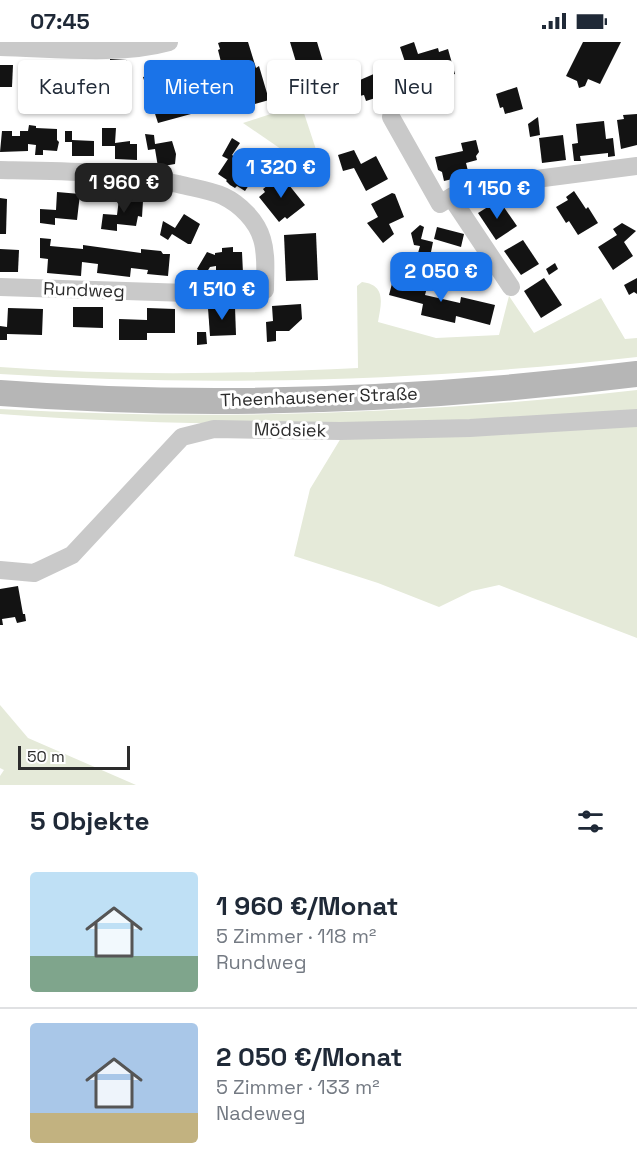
<!DOCTYPE html>
<html lang="de">
<head>
<meta charset="utf-8">
<style>
	:root { --surface:#fff; --page:#f2f2f3; --text:#1f2937; --muted:#747a83; --line:#e0e1e3; --accent:#1a73e8 }
	body { margin:0; font-family:"Space Grotesk",sans-serif; background:var(--page); color:var(--text); height:100vh; display:flex; flex-direction:column; font-size:22px; white-space:nowrap }
	* { box-sizing:border-box; margin:0 }
	p { font-size:20px; color:var(--muted) }
	.icon { flex:none; width:33px; height:33px; fill:none; stroke:currentColor; stroke-width:2; stroke-linecap:round; stroke-linejoin:round }
	.map { position:relative; height:743px; overflow:hidden }
	.panel { display:flex; flex-direction:column; background:var(--surface); flex:1 }
	.panel>* { flex:none }
	.banner { position:absolute; left:18px; top:18px; width:602px; height:54px; display:flex; gap:12px }
	.scale { position:absolute; left:18px; bottom:15px; width:112px; box-sizing:border-box; padding-left:6px; border:3px solid #2c2c2c; border-top:0; font-size:16px; line-height:21px; white-space:nowrap; color:#2c2c2c; -webkit-text-stroke:4px #fff; paint-order:stroke }
	.price { position:absolute; translate:-50% -51px; padding:0 14px; border-radius:12px; background:var(--accent); color:#fff; font-size:20px; line-height:39px; filter:drop-shadow(0 2px 3px #0008) }
	.price::after { content:''; position:absolute; left:50%; top:36px; width:18px; height:14px; margin-left:-9px; background:inherit; clip-path:polygon(0 0,100% 0,50% 100%) }
	.price.active { background:#222; color:#fff }
	ul { padding:0; list-style:none }
	li { display:flex; align-items:center; gap:18px; height:150px; padding:0 30px }
	li+li { border-top:2px solid var(--line) }
	li span { display:grid; place-items:center; flex:none; width:168px; height:120px; border-radius:6px; color:#555 }
	li>.icon { margin-inline-start:auto }
	span .icon { width:72px; height:72px; fill:#fffc; stroke-width:1 }
	li b { font-size:26px }
	h2 { display:flex; justify-content:space-between; align-items:center; height:72px; padding:0 30px; font-size:26px }
	.tag { padding:0 21px; border-radius:6px; background:var(--surface); box-shadow:0 2px 4px #0004; font-size:21px; line-height:54px }
	.tag.active { background:var(--accent); color:#fff }
	.status { display:flex; justify-content:space-between; align-items:center; height:42px; padding:0 30px; background:var(--surface); direction:ltr }
	.status svg { height:16px; fill:currentColor }
	.map>svg:first-child { display:block }
</style>
</head>
<body>
<div class="status"><b>07:45</b><svg viewBox="0 0 49 12"><path d="M0 12V9h3v3zM5 12V6h3v6zM10 12V3h3v9zM15 12V0h3v12zM26 1h20v11H26zM47 4h2v5h-2z"/></svg></div>
<div class="map">
<svg width="637" height="743" viewBox="0 0 637 743">
	<rect width="100%" height="100%" fill="#fff"/>
	<g fill="#e5ead9">
		<polygon points="301,62 326,138 243,81"/>
		<path d="M362,240C387,243 381,262 378,280L436,296L499,293L509,254L534,291L601,256L625,297L637,296V315C425,339 213,345 0,332V325C120,334 238,332 358,326L357,244Z"/>
		<path d="M637,348V370C425,382 212,388 0,372V367C212,379 426,372 637,348Z"/>
		<polygon points="637,384 637,596 499,543 472,549 439,565 378,541 294,514 310,447 341,396"/>
		<polygon points="0,663 28,696 136,743 0,743 0,734 4,728 0,726"/>
	</g>
	<g fill="#131313">
		<polygon points="221,0 248,0 256,26 259,24 269,58 241,66 239,59 236,60 231,39 233,39 231,33 227,35 225,28 223,28 218,8 220,7 218,1"/>
		<polygon points="290,0 317,0 324,23 299,30"/>
		<polygon points="414,0 418,12 438,6 439,10 448,7 455,32 437,37 436,34 425,38 419,18 406,23 400,5"/>
		<polygon points="583,0 621,0 600,42 588,37 585,44 579,46 577,39 566,34"/>
		<polygon points="110,17 127,18 128,25 114,24 114,30 117,30 116,53 113,53 113,59 91,58 91,65 72,65 72,59 78,59 78,55 85,55 85,44 82,41 85,38 86,24 110,24"/>
		<polygon points="0,23 13,23 12,45 0,45"/>
		<polygon points="37,23 54,24 54,32 58,32 58,43 53,43 53,51 36,51 37,64 29,64 30,46 36,46"/>
		<polygon points="168,29 171,43 164,45 166,52 184,47 191,72 158,81 143,35"/>
		<polygon points="376,31 377,33 384,31 391,51 366,59 364,53 355,55 349,36 358,33 360,38"/>
		<polygon points="517,45 523,67 505,72 503,65 500,66 496,52"/>
		<polygon points="637,72 637,103 621,107 617,78 624,77 623,73"/>
		<polygon points="538,75 540,93 530,95 528,82"/>
		<polygon points="604,79 606,97 613,96 615,114 608,115 608,111 580,114 581,119 574,119 572,102 578,101 576,82"/>
		<polygon points="29,83 36,84 36,86 57,87 57,98 59,100 57,109 43,108 43,113 35,113 36,103 28,102 28,109 0,110 2,89 12,89 12,94 20,94 20,89 28,89"/>
		<polygon points="102,86 116,86 115,101 130,99 130,102 137,102 137,118 115,117 115,104 102,104"/>
		<polygon points="65,89 72,89 72,98 94,99 94,114 72,114 72,100 65,100"/>
		<polygon points="145,92 154,93 155,102 172,99 176,112 175,122 158,125 155,107 148,108"/>
		<polygon points="563,93 566,118 542,121 539,96"/>
		<polygon points="232,96 240,101 232,113 240,118 241,116 257,129 264,118 277,126 261,139 255,134 245,149 237,144 235,146 230,143 226,139 227,138 218,132 228,117 222,114"/>
		<polygon points="476,98 479,110 476,114 477,118 466,121 469,133 444,139 442,130 438,128 435,115 463,109 461,101"/>
		<polygon points="354,108 361,122 376,114 388,137 366,149 354,126 343,129 338,113"/>
		<polygon points="281,133 305,163 287,177 285,175 279,180 259,155 265,150 263,147"/>
		<polygon points="574,149 586,167 588,165 598,181 578,193 569,179 566,181 556,165 568,158 566,155"/>
		<polygon points="57,150 80,152 77,178 55,176 55,183 40,181 40,167 56,168"/>
		<polygon points="392,151 395,152 404,175 389,182 394,192 383,201 367,181 378,175 371,162"/>
		<polygon points="132,155 140,155 141,159 143,159 142,175 138,174 136,184 117,182 117,189 101,187 103,172 117,173 119,157 130,158"/>
		<polygon points="0,156 7,157 6,192 0,192"/>
		<polygon points="499,158 517,184 496,198 478,171"/>
		<polygon points="184,172 200,182 191,202 188,202 172,192 168,198 160,193 163,179 175,186"/>
		<polygon points="622,181 636,189 624,200 633,214 613,228 598,205 617,193 613,187"/>
		<polygon points="420,183 424,185 421,197 433,200 430,215 418,211 420,204 414,203 411,191"/>
		<polygon points="437,185 464,192 461,205 434,197"/>
		<polygon points="316,191 318,238 286,239 284,193"/>
		<polygon points="40,196 51,197 50,204 83,207 83,203 141,211 141,207 161,209 163,212 170,212 168,234 147,232 148,228 131,226 130,235 97,231 98,222 82,220 81,234 47,231 48,217 40,216"/>
		<polygon points="523,198 539,222 521,233 504,209"/>
		<polygon points="233,205 233,210 242,210 243,231 216,233 216,224 210,225 205,233 197,227 207,210 215,213 215,211 222,210 222,206"/>
		<polygon points="0,207 19,208 18,230 0,230"/>
		<polygon points="555,221 558,227 549,233 546,227"/>
		<polygon points="394,234 428,242 425,253 460,261 461,255 495,263 490,283 456,274 455,281 421,273 423,262 389,253"/>
		<polygon points="544,236 562,263 541,276 524,249"/>
		<polygon points="637,236 637,252 634,250 629,253 624,243"/>
		<polygon points="301,262 302,277 289,289 276,289 276,299 267,300 266,280 273,279 272,264"/>
		<polygon points="73,265 103,265 103,286 73,285"/>
		<polygon points="235,265 236,293 210,294 208,266"/>
		<polygon points="8,266 43,267 42,293 7,292 7,298 0,298 0,284 7,285"/>
		<polygon points="147,266 175,267 175,291 147,291 147,298 119,298 119,277 147,278"/>
		<polygon points="197,290 206,290 207,302 197,303"/>
		<polygon points="18,544 23,572 25,572 26,579 17,581 15,575 2,577 3,583 0,583 0,547"/>
	</g>
	<g fill="none" stroke-linecap="round" stroke-linejoin="round">
		<g stroke="#c9c9c9" stroke-width="18">
			<path d="M0,5C53,6 119,14 169,0"/>
			<polyline points="391,75 440,162 451,155 511,245"/>
			<path d="M0,128C60,129 120,129 178,142C193,146 209,148 223,154C240,162 257,179 262,197C267,213 265,231 265,248L188,251L0,245"/>
			<polyline points="451,155 467,146 637,124"/>
			<polyline points="0,528 34,531 72,513 182,395 214,387 340,389 470,386 637,376"/>
		</g>
		<path stroke="#b6b6b6" stroke-width="26" d="M0,351C212,367 426,358 637,332"/>
	</g>
	<g text-anchor="middle" stroke-width="6" stroke-linejoin="round" paint-order="stroke">
		<g font-size="18" fill="#2c2c2c" stroke="#fff">
			<text transform="translate(84 248) rotate(2)" y="6">Rundweg</text>
			<text transform="translate(319 355) rotate(-2)" y="6">Theenhausener Straße</text>
			<text transform="translate(290 388) rotate(1)" y="6">Mödsiek</text>
		</g>
	</g>
</svg>
<div class="scale">50 m</div>
<b class="price" style="left:281px;top:157px">1 320 €</b>
<b class="price active" style="left:124px;top:172px">1 960 €</b>
<b class="price" style="left:497px;top:178px">1 150 €</b>
<b class="price" style="left:441px;top:261px">2 050 €</b>
<b class="price" style="left:222px;top:279px">1 510 €</b>
<div class="banner">
<a class="tag">Kaufen</a>
<a class="tag active">Mieten</a>
<a class="tag">Filter</a>
<a class="tag">Neu</a>
</div>
</div>
<section class="panel">
<h2>5 Objekte<svg class="icon" aria-label="filters" viewBox="0 0 24 24"><path d="M4 7h16M4 17h16"/><circle cx="9" cy="7" r="2"/><circle cx="15" cy="17" r="2"/></svg></h2>
<ul>
<li><span style="background:linear-gradient(#bfe0f5 70%,#7fa58c 0)"><svg class="icon" aria-label="home" viewBox="0 0 24 24"><path d="M3 11l9-7 9 7M6 9v11h12V9"/></svg></span><div><b>1 960 €/Monat</b><p>5 Zimmer · 118 m²</p><p>Rundweg</p></div></li>
<li><span style="background:linear-gradient(#a9c7e8 75%,#c2b280 0)"><svg class="icon" aria-label="home" viewBox="0 0 24 24"><path d="M3 11l9-7 9 7M6 9v11h12V9"/></svg></span><div><b>2 050 €/Monat</b><p>5 Zimmer · 133 m²</p><p>Nadeweg</p></div></li>
</ul>
</section>
</body>
</html>
